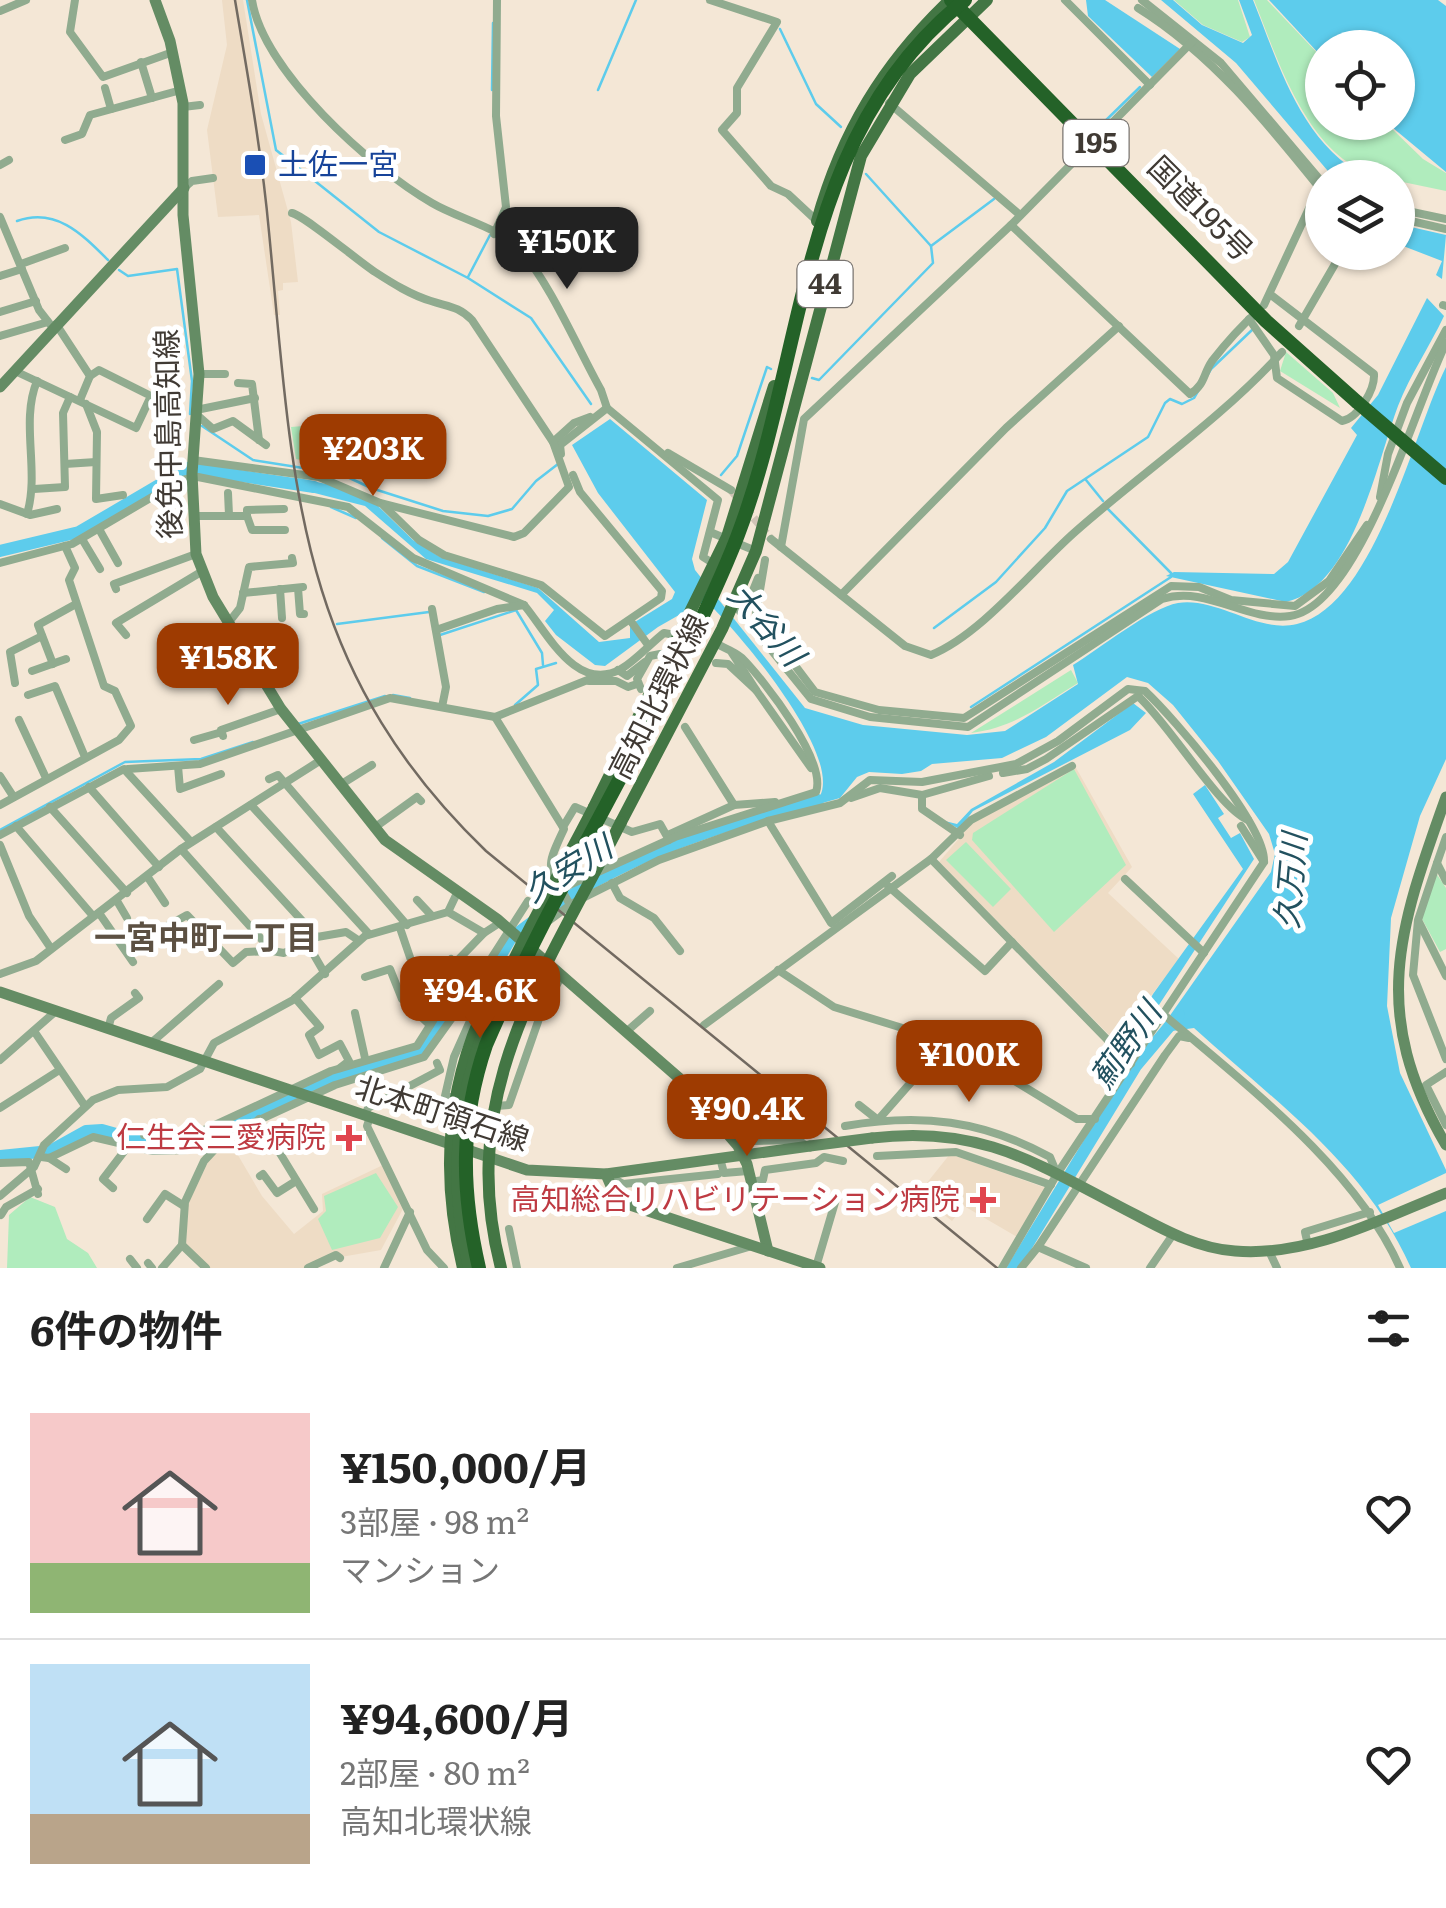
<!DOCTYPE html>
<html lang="ja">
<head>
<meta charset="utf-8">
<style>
	:root { --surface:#fff; --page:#f2f2f2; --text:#222; --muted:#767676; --line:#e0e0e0; --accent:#9e3b01 }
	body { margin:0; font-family:Literata,"Noto Sans JP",serif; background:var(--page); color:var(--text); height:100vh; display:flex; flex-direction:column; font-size:38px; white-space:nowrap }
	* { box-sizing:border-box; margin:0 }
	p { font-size:32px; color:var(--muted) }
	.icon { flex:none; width:55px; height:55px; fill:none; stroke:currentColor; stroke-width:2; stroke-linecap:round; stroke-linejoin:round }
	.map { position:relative; height:1268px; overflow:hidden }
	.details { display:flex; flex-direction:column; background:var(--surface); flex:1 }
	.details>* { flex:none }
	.tools { position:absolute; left:1305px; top:30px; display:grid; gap:20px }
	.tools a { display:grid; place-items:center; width:110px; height:110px; border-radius:50%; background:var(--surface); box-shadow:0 2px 8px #0004; font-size:50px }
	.price { position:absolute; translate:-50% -85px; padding:0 22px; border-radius:20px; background:var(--accent); color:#fff; font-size:32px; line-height:65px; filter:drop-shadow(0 2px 5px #0008) }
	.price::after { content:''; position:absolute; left:50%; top:60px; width:30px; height:22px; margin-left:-15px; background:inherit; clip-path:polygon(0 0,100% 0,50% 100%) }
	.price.current { background:#222; color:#fff }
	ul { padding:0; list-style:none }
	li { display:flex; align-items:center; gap:30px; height:250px; padding:0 30px }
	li+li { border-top:2px solid var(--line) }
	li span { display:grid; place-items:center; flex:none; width:280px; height:200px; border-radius:0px; color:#555 }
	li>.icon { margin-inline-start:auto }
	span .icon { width:120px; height:120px; fill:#fffc; stroke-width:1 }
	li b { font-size:42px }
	h2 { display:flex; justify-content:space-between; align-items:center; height:120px; padding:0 30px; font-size:42px }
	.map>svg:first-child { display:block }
</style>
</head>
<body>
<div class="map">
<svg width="1446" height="1268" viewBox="0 0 1446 1268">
	<rect width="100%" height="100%" fill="#f4e7d6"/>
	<g fill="#eedcc5">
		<polygon points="222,0 243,0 261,114 291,222 298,282 283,283 283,290 278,291 280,315 274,315 259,215 218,217 207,130 227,45"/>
		<polygon points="1075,766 1132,867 1108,893 1179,959 1147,1001 1137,1030 1123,1049 939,862 973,822"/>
		<polygon points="229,1140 262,1196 294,1234 323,1211 322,1194 383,1165 405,1205 381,1250 341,1257 336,1253 303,1268 210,1268 186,1245 188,1204 210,1158"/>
		<polygon points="950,1154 1046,1188 1019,1238 964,1206 952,1221 918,1194"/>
	</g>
	<g fill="#b0ecbd">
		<polygon points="1174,0 1238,0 1250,37 1242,42 1203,25"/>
		<path d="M1254,0H1267L1322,58V122L1386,123L1423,159L1446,173V191L1398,181V178C1314,178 1280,65 1254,0Z"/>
		<polygon points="1286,352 1333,393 1340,408 1280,371"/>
		<polygon points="327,424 339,467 296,459 291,427"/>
		<path d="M1071,670L1078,683C1042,705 1014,728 971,733Z"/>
		<polygon points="1074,769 1126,865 1054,932 972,840 973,833"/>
		<polygon points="966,842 1011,889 993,907 946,860"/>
		<polygon points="1436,873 1446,888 1446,949 1440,952 1421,917"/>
		<polygon points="376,1173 398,1207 380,1238 332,1250 318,1219 326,1211 324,1196"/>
		<polygon points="30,1197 55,1207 67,1239 88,1253 97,1268 7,1268 9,1215"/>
	</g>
	<g fill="#5dccec">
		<polygon points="1086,0 1105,0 1180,49 1152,77 1088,16"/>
		<path d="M1161,0H1173L1202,25L1243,43L1252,35L1239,0H1253C1279,64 1300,142 1366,177H1333L1236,63Z"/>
		<polygon points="1269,0 1438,0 1446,6 1446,172 1387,123 1398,122 1398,48 1322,48 1322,57"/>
		<polygon points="1398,224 1446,235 1442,279 1436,275 1442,261 1398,244"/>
		<path d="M1427,298L1444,316C1430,346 1410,375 1398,406C1377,462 1353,587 1286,602L1166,576L1174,572L1274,574L1288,562L1357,435L1351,428L1378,395Z"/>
		<path d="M1446,367V759L1420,816L1391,918L1387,1006L1400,1073L1446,1170V1268H1411C1365,1164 1274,1101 1194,1028L1172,1031L1164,1024L1271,872L1275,854L1269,834L1218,761L1173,705L1148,683L1127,677L1046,737L1002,758L932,764L921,771L902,774L869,772L857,777L840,798L805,808L804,803L820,796C841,755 745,640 712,607L700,603L658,627L605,666L595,665L556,635L545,621L554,610L537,593L426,559L365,506L299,489L298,478L331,485L377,505L413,540L440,557L538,588L599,642L630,638V625L672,599L675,592L598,493L572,445L610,419L707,500L692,559L695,570L805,708L863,725L967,735L1005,731L1078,684L1073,665C1099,649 1150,608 1178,603C1218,597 1258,634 1297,624C1375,605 1413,433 1446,367Z"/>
		<polygon points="1133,703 1146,713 1130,730 973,811 959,829 945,821 957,824 971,809 1054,762"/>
		<polygon points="1205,785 1224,814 1218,818 1231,838 1240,833 1254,859 1142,1031 1136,1025 1153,994 1243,869 1193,794"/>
	</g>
	<polygon fill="#f4e7d6" points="1446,1173 1446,1211 1394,1233 1378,1205"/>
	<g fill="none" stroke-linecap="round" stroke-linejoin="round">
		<g stroke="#5dccec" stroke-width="2.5">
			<polyline points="247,0 276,150 379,232 468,278 531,318 591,404"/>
			<polyline points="780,29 816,104 841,127"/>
			<polyline points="492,90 493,23"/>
			<polyline points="598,90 636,0"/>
			<polyline points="1097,129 1140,87"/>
			<polyline points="866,174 931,246"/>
			<path d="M17,221C56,207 82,234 108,260"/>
			<polyline points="119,270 128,276 177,269 192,381 190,414"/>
			<polyline points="468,277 490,235"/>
			<polyline points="812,378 819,380 933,263 931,246 994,199"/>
			<polyline points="202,426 253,460 341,474 371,488 443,511 488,516 512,509 536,481 558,464"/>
			<polyline points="721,475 737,456 767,367 771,369"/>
			<polyline points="1086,480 1103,501"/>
			<polyline points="331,507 356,518"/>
			<polyline points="1107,508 1171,573"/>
			<polyline points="382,538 417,566 484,592"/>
			<polyline points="516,610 542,653 543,665"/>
			<polyline points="337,624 429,612"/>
			<polyline points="934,628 996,582 1045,528 1067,491 1148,437 1165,403 1170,399 1182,404 1194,398 1211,369 1252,330"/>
			<polyline points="440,635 516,610"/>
			<polyline points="393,695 410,698"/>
			<polyline points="515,705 538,685 536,669 556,663"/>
			<polyline points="971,707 1171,577"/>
			<polyline points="298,724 385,696"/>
			<polyline points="0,830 125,762 201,759 253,742"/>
		</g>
		<g stroke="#5dccec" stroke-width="12">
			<polyline points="0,551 79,532 188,468 314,487"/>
			<path d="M555,906C633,853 727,823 818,800"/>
			<polyline points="0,1156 50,1151 86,1131 102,1130 148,1143 189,1143 315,1084 411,1056 431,1039 445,1013 488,977 511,938 535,920"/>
			<polyline points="1013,1268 1136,1066 1179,1015"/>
		</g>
		<polyline stroke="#d0c4b6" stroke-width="8" stroke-dasharray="8 4" stroke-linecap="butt" points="731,490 771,539"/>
		<g stroke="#90ab8f" stroke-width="8">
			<polyline points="75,0 70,32 103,77 173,52"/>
			<path d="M252,0C263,71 371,168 432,203C459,219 499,227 520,250C549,281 579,351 601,390L607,408L718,500L703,557L714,564"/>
			<polyline points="710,0 777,22 737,88 737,113 722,130 771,186 788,194 817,221"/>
			<polyline points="1065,0 1150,85"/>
			<polyline points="1142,0 1221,63 1322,182"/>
			<path d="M1138,8C1212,54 1268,124 1322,191"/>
			<polyline points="0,11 26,0"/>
			<polyline points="141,62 152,98"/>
			<polyline points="105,88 111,109"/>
			<polyline points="889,103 1020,215"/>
			<polyline points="183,107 200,105"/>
			<polyline points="65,140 82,134 90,115 181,90"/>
			<polyline points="0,165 9,160"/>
			<polyline points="184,188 192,181 213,178"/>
			<polyline points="1398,209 1446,219"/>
			<polyline points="0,217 39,310 53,328"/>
			<polyline points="1398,218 1446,229"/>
			<path d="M1011,225L1190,394C1205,385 1203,374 1212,361C1226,343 1240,327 1257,312"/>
			<polyline points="494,234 506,207 496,116 497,0"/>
			<polyline points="21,264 65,248"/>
			<polyline points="0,276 22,269"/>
			<polyline points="1264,305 1319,187"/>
			<polyline points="1443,305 1446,306"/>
			<polyline points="0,312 36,301"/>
			<path d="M1249,319L1274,355L1277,378L1342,421C1358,418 1375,390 1374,374L1271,295"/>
			<polyline points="56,324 90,376 80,400"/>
			<polyline points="1299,326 1342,252"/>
			<polyline points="0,336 48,322"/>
			<polyline points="15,371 136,428 151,396 99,370 90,376"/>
			<polyline points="199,374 225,374"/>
			<polyline points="238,383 252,384 259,440"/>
			<polyline points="86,404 97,432 96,499 123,495"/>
			<polyline points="196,410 255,398"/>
			<polyline points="196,414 213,429 233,421 266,445"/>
			<polyline points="553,442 574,423 590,417"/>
			<polyline points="668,453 731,490"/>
			<polyline points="561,454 560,445 607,408"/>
			<path d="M193,460L319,477L380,503L514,537L524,533L569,487L553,442L472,320C458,306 449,307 431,301C411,295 392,283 375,272C358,261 305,216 292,213"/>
			<polyline points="65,464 96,462"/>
			<polyline points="34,489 65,487 63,413 70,397"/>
			<polyline points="228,493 229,515"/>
			<polyline points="1380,497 1388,454 1407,403 1446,330"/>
			<polyline points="0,504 30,515 57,509"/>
			<polyline points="384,506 419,540 444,555 541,585 605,636 661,598 662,591 580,492 573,475"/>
			<path d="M27,514C40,471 20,422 37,381"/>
			<polyline points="195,516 247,516 252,530 285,530"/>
			<polyline points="247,516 247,510 284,509"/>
			<polyline points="99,529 118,563"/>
			<polyline points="710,532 756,551"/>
			<polyline points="82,539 100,569"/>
			<path d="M771,539L905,646L931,655C981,635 1034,568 1075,532C1144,471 1220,420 1282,352"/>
			<polyline points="781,547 804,419 1011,225 1193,41"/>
			<polyline points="765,560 756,614 815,692 879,710 964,718 1171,586 1199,587 1231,600 1295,606 1329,581 1367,525"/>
			<polyline points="0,563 72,544 181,480 198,477 348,507 413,558 524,605"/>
			<polyline points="298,588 300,614 304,614"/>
			<polyline points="116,589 114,584 196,554"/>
			<polyline points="280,589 282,618"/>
			<polyline points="243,593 303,587"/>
			<polyline points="841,595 1006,428 1119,326"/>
			<path d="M734,604L811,699L870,717L968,727L1162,599C1207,585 1246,622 1290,616C1360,606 1415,405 1446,343"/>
			<polyline points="432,609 446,687 442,707"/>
			<polyline points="743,615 758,578"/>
			<polyline points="630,620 648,645"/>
			<polyline points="229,622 240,608 249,567 293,563 292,558"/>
			<path d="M436,630L497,609L524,605C547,632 576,694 621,669C636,660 650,644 664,633L680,636"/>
			<polyline points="126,635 116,623 201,572"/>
			<polyline points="716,663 728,664 756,690 732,653"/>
			<polyline points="53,664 38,625 76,604"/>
			<polyline points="618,670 627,676 645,662"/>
			<polyline points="32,671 66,659"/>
			<polyline points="589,681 616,681 628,687 637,684"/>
			<polyline points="15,683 10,652 42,636"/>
			<polyline points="641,689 637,679 650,656 660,654"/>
			<polyline points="756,690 811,768"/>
			<polyline points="28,695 55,686 85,757"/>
			<polyline points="495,717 595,677"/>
			<polyline points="19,720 46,778"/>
			<polyline points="685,727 734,805"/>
			<polyline points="223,736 221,730 281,709"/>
			<polyline points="194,740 222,732"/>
			<polyline points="178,766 180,789 221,774"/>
			<path d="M128,769L200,764L390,698L495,717L564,829C543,873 549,865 570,905"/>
			<path d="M1003,773L1027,769L1046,759L1138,696C1170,725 1218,807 1248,820"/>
			<polyline points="0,776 13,796"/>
			<polyline points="269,779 278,775 407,925"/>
			<polyline points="340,785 372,765"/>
			<polyline points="89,787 159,867"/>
			<polyline points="851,798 880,788 922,795"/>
			<polyline points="0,805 119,740 131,726 115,691 104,686 69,580 75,568 65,546"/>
			<polyline points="251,805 369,934"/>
			<polyline points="50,807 127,893"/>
			<polyline points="768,821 831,923 892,876"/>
			<polyline points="16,826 93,916"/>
			<polyline points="1241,826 1264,862"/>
			<polyline points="216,827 317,937 346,932 358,940"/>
			<polyline points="563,827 575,807 632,832 660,824 669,840"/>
			<polyline points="374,828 417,797 421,801"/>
			<polyline points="0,835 124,769 191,842"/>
			<polyline points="668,835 734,805 775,802"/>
			<polyline points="960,835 922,809 922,795 989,776"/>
			<polyline points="1446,837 1437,863 1446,881"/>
			<polyline points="0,845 29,916 50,947"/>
			<polyline points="181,849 272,951 284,953 317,937"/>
			<polyline points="931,859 1131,1064"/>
			<polyline points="1437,863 1418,920 1413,975 1446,1059"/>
			<polyline points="147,876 165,903"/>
			<polyline points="1125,879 1204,953"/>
			<polyline points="612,883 620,898 654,918 680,951"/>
			<path d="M567,886L675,837L816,792C827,761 764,680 742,658C734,651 724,648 715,643"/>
			<polyline points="888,886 985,971 1012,942"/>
			<polyline points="417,900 432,916"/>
			<polyline points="117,901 127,918"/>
			<polyline points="448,912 484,933 501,922"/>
			<polyline points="99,913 133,962"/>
			<path d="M547,922L573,903L659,860L768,821L840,803L870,780L922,782L1016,764L1058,741L1128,689L1145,691C1174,718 1266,825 1264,862L1057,1174L1002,1268"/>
			<polyline points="1419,922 1446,976"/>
			<polyline points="169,925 187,915 233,963 246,952 272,951"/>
			<polyline points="400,928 414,969 408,972"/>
			<polyline points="314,955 325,974"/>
			<polyline points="778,970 834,1007 922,1034 995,1069 1077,1119 1095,1119"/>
			<polyline points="0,974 36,961 181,849 321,760"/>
			<polyline points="365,977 390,969 402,999 430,1025"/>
			<polyline points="429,977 451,959 455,963 484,933"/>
			<polyline points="295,998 320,1027 309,1035 319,1055 340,1044 349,1061 340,1068"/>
			<polyline points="355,1013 365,1058"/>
			<path d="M1163,1014C1246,1085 1356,1168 1400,1268"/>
			<polyline points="704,1025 931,859 971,820 1072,766"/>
			<polyline points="108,1029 111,1018 139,998 135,993"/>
			<polyline points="34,1031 85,1106"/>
			<polyline points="626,1032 650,1011"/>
			<polyline points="151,1043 219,984"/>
			<polyline points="0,1060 56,1011"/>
			<polyline points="1446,1072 1426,1085 1446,1125"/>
			<polyline points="698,1094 736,1132 744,1152"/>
			<polyline points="455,1098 445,1096 454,1057 483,992 480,976"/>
			<polyline points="859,1105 878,1120 942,1047"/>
			<polyline points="497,1106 509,1105 540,1016 562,975"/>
			<polyline points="0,1108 58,1071"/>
			<polyline points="365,1115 368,1108 440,1070 437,1063"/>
			<polyline points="370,1117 367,1126 427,1250 444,1268"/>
			<polyline points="259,1119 314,1209"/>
			<path d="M845,1126C921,1113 982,1120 1050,1157L1057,1174"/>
			<polyline points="738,1128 753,1141 799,1140 806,1146"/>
			<polyline points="144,1135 189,1137 331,1071 417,1046 441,1008 480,976 528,901"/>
			<polyline points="877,1156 956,1152 1051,1185"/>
			<polyline points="41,1157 49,1158 93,1137 153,1151 188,1150 227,1135"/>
			<polyline points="49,1158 66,1169"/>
			<polyline points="720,1158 724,1173 748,1171"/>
			<polyline points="0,1163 29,1162 38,1194"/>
			<polyline points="606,1174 623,1184 718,1174"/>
			<polyline points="260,1176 263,1174 277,1193 296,1181"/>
			<polyline points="751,1182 763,1180 765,1170 816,1163 824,1157 843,1161"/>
			<polyline points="113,1188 103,1179 129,1145"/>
			<polyline points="0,1196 34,1167 44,1145 93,1100 118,1090 167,1087 200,1069 214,1043 293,1000 365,936 448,912 458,891"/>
			<polyline points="1,1215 6,1207 38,1189"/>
			<polyline points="147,1219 165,1194 184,1206"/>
			<polyline points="509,1229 517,1268"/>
			<polyline points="182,1245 206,1268"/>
			<polyline points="1308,1245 1305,1232 1370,1212"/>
			<polyline points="1269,1251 1277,1268"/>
			<polyline points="130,1259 137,1268"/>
			<polyline points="148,1263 152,1268"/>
			<polyline points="816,1267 836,1199"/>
			<polyline points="162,1268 182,1245 185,1202 204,1161 229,1134 335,1085 424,1057 452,1018 487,990 540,1016"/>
			<polyline points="308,1268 336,1255 340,1258"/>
			<polyline points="384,1268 410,1212"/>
			<polyline points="677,1268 752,1246"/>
			<polyline points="1021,1268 1038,1247"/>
			<polyline points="1086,1268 1038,1247 1165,1055 1179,1036 1189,1038"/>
			<polyline points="1150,1268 1174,1233"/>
		</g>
		<g stroke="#648c64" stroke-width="11">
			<polyline points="155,0 170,41 183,103 183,215 199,374 192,474 196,554 213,597 281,709 385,840 497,919 679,1078 738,1146 747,1164 768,1251"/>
			<polyline points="0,387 184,188"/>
			<path d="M1446,797C1398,931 1369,1013 1446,1145"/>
			<polyline points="0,992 527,1170 606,1174 810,1146"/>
			<path d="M872,1138C984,1124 1040,1166 1136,1215C1166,1231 1200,1249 1235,1251C1309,1257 1379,1220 1446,1193"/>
			<polyline points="606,1174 614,1193 630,1205 820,1268"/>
		</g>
		<g stroke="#437644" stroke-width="12">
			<path d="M817,221C842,132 883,64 950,0"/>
			<polyline points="594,807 727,537 774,386"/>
			<polyline points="621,822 722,629 756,551 861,156 910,74 987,0"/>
			<path d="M463,1268C441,1178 446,1089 486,1005"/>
		</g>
		<polyline stroke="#246228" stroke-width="14" points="951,0 1266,321 1357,402"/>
		<path stroke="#726a61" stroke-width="2.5" d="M235,0C248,77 262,154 269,232C293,480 294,666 486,851L997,1268"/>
		<polyline stroke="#648c64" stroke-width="11" points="810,1146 872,1138"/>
		<g stroke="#437644" stroke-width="12">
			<path d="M469,1268C425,1084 514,963 594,807"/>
			<path d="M501,1268C455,1092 545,972 621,822"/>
		</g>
		<g stroke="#246228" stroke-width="14">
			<polyline points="1357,402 1446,478"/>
			<path d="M479,1268C461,1190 460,1121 486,1045C557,880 656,728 727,562C810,370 788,142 965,0"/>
		</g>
	</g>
	<rect fill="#1a4fb4" stroke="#fff" stroke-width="4" x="243" y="153" width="24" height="24" rx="5"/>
	<g fill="#e0444e" stroke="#fff" stroke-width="4">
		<path d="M344 1123h10v10h10v10h-10v10h-10v-10h-10v-10h10z"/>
		<path d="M978 1185h10v10h10v10h-10v10h-10v-10h-10v-10h10z"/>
	</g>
	<g text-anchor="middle" stroke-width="10" stroke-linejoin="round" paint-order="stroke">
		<g fill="#fff" stroke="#797571" stroke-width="2.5">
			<rect x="1063.5" y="120" width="65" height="46" rx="8"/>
			<rect x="797.5" y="261" width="55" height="46" rx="8"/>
		</g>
		<g font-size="28" font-weight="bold" fill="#403a34">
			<text x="1096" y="153">195</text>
			<text x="825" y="294">44</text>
		</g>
		<g font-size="30" fill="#164399" stroke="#fff" text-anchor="start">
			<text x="278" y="175">土佐一宮</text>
		</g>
		<g font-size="30" fill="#403a34" stroke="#fff">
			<text transform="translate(1200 209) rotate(45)" y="10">国道195号</text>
			<text transform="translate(169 434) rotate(-91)" y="10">後免中島高知線</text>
			<text transform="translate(659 697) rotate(-63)" y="10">高知北環状線</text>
			<text transform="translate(442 1114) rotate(18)" y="10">北本町領石線</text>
		</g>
		<g font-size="30" fill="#be3a42" stroke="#fff" text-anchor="end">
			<text x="326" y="1148">仁生会三愛病院</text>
			<text x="960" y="1210">高知総合リハビリテーション病院</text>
		</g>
		<g font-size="32" font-style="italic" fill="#22515f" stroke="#fff">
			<text transform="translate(766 625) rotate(49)" y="11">大谷川</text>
			<text transform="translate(568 869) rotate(-31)" y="11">久安川</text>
			<text transform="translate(1291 881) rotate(-85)" y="11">久万川</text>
			<text transform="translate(1126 1045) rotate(-55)" y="11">薊野川</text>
		</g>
		<g font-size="32" font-weight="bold" fill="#5c5042" stroke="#fff">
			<text x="206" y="949">一宮中町一丁目</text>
		</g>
	</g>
</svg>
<div class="tools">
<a><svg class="icon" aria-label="locate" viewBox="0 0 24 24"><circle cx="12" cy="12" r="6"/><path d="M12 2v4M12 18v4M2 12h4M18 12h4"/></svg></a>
<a><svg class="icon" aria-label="layers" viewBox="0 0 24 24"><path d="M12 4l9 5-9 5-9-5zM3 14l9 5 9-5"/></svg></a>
</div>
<b class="price current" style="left:567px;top:292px">¥150K</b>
<b class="price" style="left:373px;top:499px">¥203K</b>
<b class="price" style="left:228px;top:708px">¥158K</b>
<b class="price" style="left:480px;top:1041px">¥94.6K</b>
<b class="price" style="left:969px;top:1105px">¥100K</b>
<b class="price" style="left:747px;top:1159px">¥90.4K</b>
</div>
<section class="details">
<h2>6件の物件<svg class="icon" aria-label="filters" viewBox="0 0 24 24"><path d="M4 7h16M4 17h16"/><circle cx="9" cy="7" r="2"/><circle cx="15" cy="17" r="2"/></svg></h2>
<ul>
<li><span style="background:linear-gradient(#f6c9c9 75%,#8fb573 0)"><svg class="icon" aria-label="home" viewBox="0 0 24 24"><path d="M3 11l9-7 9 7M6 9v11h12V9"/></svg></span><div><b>¥150,000/月</b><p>3部屋 · 98 m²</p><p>マンション</p></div><svg class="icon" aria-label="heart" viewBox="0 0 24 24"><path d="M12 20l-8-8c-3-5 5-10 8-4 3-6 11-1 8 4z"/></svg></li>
<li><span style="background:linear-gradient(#bfe0f5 75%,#b9a48a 0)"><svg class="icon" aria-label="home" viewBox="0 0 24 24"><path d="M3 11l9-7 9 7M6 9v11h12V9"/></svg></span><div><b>¥94,600/月</b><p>2部屋 · 80 m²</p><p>高知北環状線</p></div><svg class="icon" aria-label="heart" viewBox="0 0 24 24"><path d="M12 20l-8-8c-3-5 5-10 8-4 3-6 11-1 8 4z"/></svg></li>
</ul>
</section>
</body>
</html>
